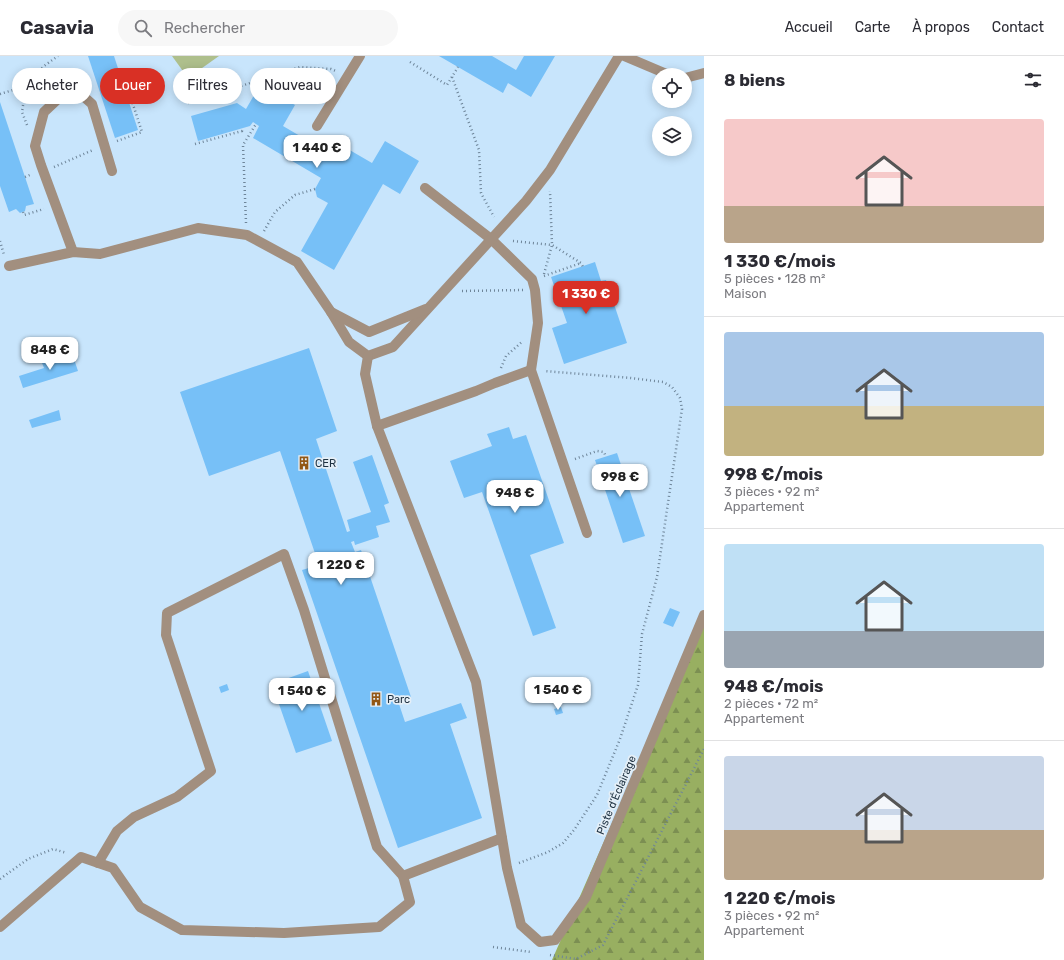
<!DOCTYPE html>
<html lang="fr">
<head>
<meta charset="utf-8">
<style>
	:root { --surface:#fff; --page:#f7f7f7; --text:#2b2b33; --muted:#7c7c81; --line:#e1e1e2; --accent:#d93025 }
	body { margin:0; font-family:Rubik,sans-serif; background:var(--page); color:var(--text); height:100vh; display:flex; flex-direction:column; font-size:15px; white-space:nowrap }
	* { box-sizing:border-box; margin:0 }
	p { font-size:13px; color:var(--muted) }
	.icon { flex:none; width:22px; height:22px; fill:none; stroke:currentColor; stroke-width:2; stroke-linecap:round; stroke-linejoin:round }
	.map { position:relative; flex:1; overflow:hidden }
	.side { display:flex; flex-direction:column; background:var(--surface); width:360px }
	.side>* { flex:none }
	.hud { position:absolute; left:12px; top:12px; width:380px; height:36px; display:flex; gap:8px }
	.tools { position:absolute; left:652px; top:12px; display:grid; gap:8px }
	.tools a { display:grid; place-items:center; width:40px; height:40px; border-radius:50%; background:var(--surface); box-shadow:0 2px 10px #0003; font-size:20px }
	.price { position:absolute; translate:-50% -34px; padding:0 9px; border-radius:8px; background:#fff; color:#222; font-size:13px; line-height:26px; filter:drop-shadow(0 1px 2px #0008) }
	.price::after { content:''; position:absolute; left:50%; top:24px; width:12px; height:9px; margin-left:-6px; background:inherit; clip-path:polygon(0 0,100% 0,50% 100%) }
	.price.active { background:var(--accent); color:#fff }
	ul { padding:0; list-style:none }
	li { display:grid; align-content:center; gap:8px; height:212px; padding:0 20px }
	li+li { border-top:1px solid var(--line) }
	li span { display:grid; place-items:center; height:124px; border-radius:4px; color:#555 }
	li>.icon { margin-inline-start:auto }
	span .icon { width:72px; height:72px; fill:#fffc; stroke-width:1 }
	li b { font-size:17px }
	h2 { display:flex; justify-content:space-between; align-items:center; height:48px; padding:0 20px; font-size:17px }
	.chip { padding:0 14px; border-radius:18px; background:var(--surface); box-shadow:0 2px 10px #0003; font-size:14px; line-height:36px }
	.chip.active { background:var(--accent); color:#fff }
	header { display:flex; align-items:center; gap:24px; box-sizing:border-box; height:56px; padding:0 20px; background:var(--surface); border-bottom:1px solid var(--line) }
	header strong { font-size:19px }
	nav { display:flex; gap:22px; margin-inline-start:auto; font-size:14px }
	.search { width:280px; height:36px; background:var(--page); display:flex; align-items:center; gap:10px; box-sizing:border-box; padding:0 14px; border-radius:22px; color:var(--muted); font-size:15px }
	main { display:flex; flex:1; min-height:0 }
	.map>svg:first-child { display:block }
</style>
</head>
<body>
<header>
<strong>Casavia</strong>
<div class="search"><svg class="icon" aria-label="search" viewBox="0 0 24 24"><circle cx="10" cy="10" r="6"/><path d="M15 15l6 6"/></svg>Rechercher</div>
<nav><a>Accueil</a><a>Carte</a><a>À propos</a><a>Contact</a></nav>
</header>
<main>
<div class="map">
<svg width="704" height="904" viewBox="0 0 704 904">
	<defs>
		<pattern id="forest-firs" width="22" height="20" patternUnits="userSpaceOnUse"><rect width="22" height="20" fill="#98af61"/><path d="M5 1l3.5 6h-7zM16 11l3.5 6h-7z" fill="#7c8f52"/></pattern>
	</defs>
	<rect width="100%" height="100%" fill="#c8e5fc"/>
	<polygon fill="#aebf8c" points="172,0 219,0 188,22"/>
	<polygon fill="url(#forest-firs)" points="704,557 704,904 552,904"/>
	<g fill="#77c0f7">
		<polygon points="88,0 114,0 138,74 115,82"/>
		<polygon points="439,0 492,0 516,14 524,0 555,0 531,41 508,27 503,37"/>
		<polygon points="260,29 295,49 283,70 334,100 341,89 372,107 385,85 419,105 400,138 383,128 334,214 301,195 328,147 317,141 315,133 321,122 253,82 259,70 253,66 250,70 198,85 191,60 237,47 246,53"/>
		<polygon points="0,46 34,148 26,150 25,155 20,157 16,153 9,156 0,130"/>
		<polygon points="595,206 601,225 606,224 627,287 564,308 552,272 567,267 551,221"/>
		<polygon points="309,292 337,375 316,383 347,476 350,475 347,464 371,456 353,406 372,399 389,447 384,449 390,466 376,470 379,481 355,489 354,485 351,486 355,496 361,494 411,641 398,645 405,666 461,647 467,662 450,668 482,762 398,792 302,514 319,509 280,395 209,420 180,336"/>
		<polygon points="72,297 78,315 23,332 19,320 44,312 42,307"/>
		<polygon points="59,354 61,364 32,372 29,364"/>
		<polygon points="509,371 513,383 526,379 564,487 530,499 556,572 533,580 482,436 464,442 450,405 492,390 487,378"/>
		<polygon points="617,397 645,480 623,487 595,404"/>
		<polygon points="670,552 680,556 673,571 663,567"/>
		<polygon points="308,615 332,685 296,697 272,628"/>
		<polygon points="227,628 229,634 221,637 219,631"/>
		<polygon points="561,651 563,657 556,659 554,653"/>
	</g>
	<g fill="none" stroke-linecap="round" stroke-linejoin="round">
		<g stroke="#6e8599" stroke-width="2.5" stroke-dasharray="1 3" stroke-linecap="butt">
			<polyline points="410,6 447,29 458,11"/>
			<polyline points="452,21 479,94 481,137 494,161"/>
			<polyline points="123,28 146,21"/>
			<polyline points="0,38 26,30"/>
			<polyline points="188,47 300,11 331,13 336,15"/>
			<polyline points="27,69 22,56 26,30 44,10 58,0"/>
			<polyline points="117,85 142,76 126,27"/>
			<polyline points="195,88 242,75 241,73"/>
			<polyline points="54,111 93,94"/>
			<polyline points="25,121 32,118"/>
			<polyline points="23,156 24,159 44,153"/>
			<polyline points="246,167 243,89 256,68"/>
			<polyline points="264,175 275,156 295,139 315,133"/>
			<polyline points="0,185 4,199"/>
			<polyline points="513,185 552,189 581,207 583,211"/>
			<polyline points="544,218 552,189 550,135"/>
			<polyline points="544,220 581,207"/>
			<polyline points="462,235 523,234"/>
			<polyline points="501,312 506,300 523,285"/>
			<polyline points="575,403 597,395 604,396 606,401"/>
			<polyline points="519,807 548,796 563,787 574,774 597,739 620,683 638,629 642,578 657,521 682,353 680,342 672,331 663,326 631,322 544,315"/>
			<polyline points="0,823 28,803 53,793 67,797"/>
			<polyline points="493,891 531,896"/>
			<polyline points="550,899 576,903 603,889 704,693"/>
		</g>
		<g stroke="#a28f7f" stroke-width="10">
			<polyline points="624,0 669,19"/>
			<polyline points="685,22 704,17"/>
			<polyline points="317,70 360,0"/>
			<polyline points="425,132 491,183 532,223 535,234 538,267 531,314"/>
			<polyline points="73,196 41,109 35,90 44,56 61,40 82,39 92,48 112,115"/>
			<polyline points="9,210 73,196 100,198 198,172 247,179 297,206 331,256 349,286 368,300 393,291 526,145 550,114 619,0"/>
			<polyline points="331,256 369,276 426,253"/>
			<polyline points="368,300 365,318 377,370 476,626 507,812 521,869 540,886 555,884 586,841 704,559"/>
			<polyline points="377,370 476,335 495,327 531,314 587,477"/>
			<polyline points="98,807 117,775 134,761 177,741 211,715 166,579 167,557 284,498 304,554 377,791 403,820"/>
			<polyline points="0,871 81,801 113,812 140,851 182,874 284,877 379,871 410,846 403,820 502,782"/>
		</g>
	</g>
	<defs>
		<g id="building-bare" transform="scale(1.08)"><path d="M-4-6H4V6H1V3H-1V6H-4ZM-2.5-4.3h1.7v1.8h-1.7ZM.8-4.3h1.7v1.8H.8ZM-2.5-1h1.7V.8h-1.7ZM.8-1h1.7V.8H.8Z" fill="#925715" stroke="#e5eff7" stroke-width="2.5" paint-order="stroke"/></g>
	</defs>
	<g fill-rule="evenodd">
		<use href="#building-bare" x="304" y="407"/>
		<use href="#building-bare" x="376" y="643"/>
	</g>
	<g text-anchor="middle" stroke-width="3.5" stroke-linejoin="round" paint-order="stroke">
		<g font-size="11" fill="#213444" stroke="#e5eff7" text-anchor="start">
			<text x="315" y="411">CER</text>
			<text x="387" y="647">Parc</text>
		</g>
		<g font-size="11" fill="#213444" stroke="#e5eff7">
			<text transform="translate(616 739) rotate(-67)" y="4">Piste d’Éclairage</text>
		</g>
	</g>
</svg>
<div class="tools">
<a><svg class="icon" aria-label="locate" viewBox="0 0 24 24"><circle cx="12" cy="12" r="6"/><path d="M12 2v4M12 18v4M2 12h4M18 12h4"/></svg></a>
<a><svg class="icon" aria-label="layers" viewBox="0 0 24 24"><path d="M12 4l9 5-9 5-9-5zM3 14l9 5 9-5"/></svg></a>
</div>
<b class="price" style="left:317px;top:113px">1 440 €</b>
<b class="price active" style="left:586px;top:259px">1 330 €</b>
<b class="price" style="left:50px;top:315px">848 €</b>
<b class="price" style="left:620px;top:442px">998 €</b>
<b class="price" style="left:515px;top:458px">948 €</b>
<b class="price" style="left:341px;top:530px">1 220 €</b>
<b class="price" style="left:558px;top:655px">1 540 €</b>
<b class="price" style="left:302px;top:656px">1 540 €</b>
<div class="hud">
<a class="chip">Acheter</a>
<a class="chip active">Louer</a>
<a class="chip">Filtres</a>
<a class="chip">Nouveau</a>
</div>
</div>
<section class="side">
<h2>8 biens<svg class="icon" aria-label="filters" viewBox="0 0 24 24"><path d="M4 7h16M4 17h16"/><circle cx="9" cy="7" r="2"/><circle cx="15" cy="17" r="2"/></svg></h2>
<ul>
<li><span style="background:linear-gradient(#f6c9c9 70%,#b9a48a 0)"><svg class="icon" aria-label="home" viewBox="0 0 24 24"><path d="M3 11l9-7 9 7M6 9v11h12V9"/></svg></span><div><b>1 330 €/mois</b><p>5 pièces · 128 m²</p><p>Maison</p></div></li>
<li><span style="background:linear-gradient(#a9c7e8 60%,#c2b280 0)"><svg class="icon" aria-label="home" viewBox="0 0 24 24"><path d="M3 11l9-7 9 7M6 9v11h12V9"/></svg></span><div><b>998 €/mois</b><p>3 pièces · 92 m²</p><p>Appartement</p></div></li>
<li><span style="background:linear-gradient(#bfe0f5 70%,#9aa5b1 0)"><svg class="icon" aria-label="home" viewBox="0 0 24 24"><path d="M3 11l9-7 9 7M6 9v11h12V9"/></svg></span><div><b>948 €/mois</b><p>2 pièces · 72 m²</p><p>Appartement</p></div></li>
<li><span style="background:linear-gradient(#c9d6e8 60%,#b9a48a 0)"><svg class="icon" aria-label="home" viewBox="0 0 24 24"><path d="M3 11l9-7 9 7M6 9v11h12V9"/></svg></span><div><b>1 220 €/mois</b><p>3 pièces · 92 m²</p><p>Appartement</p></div></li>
</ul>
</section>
</main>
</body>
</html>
